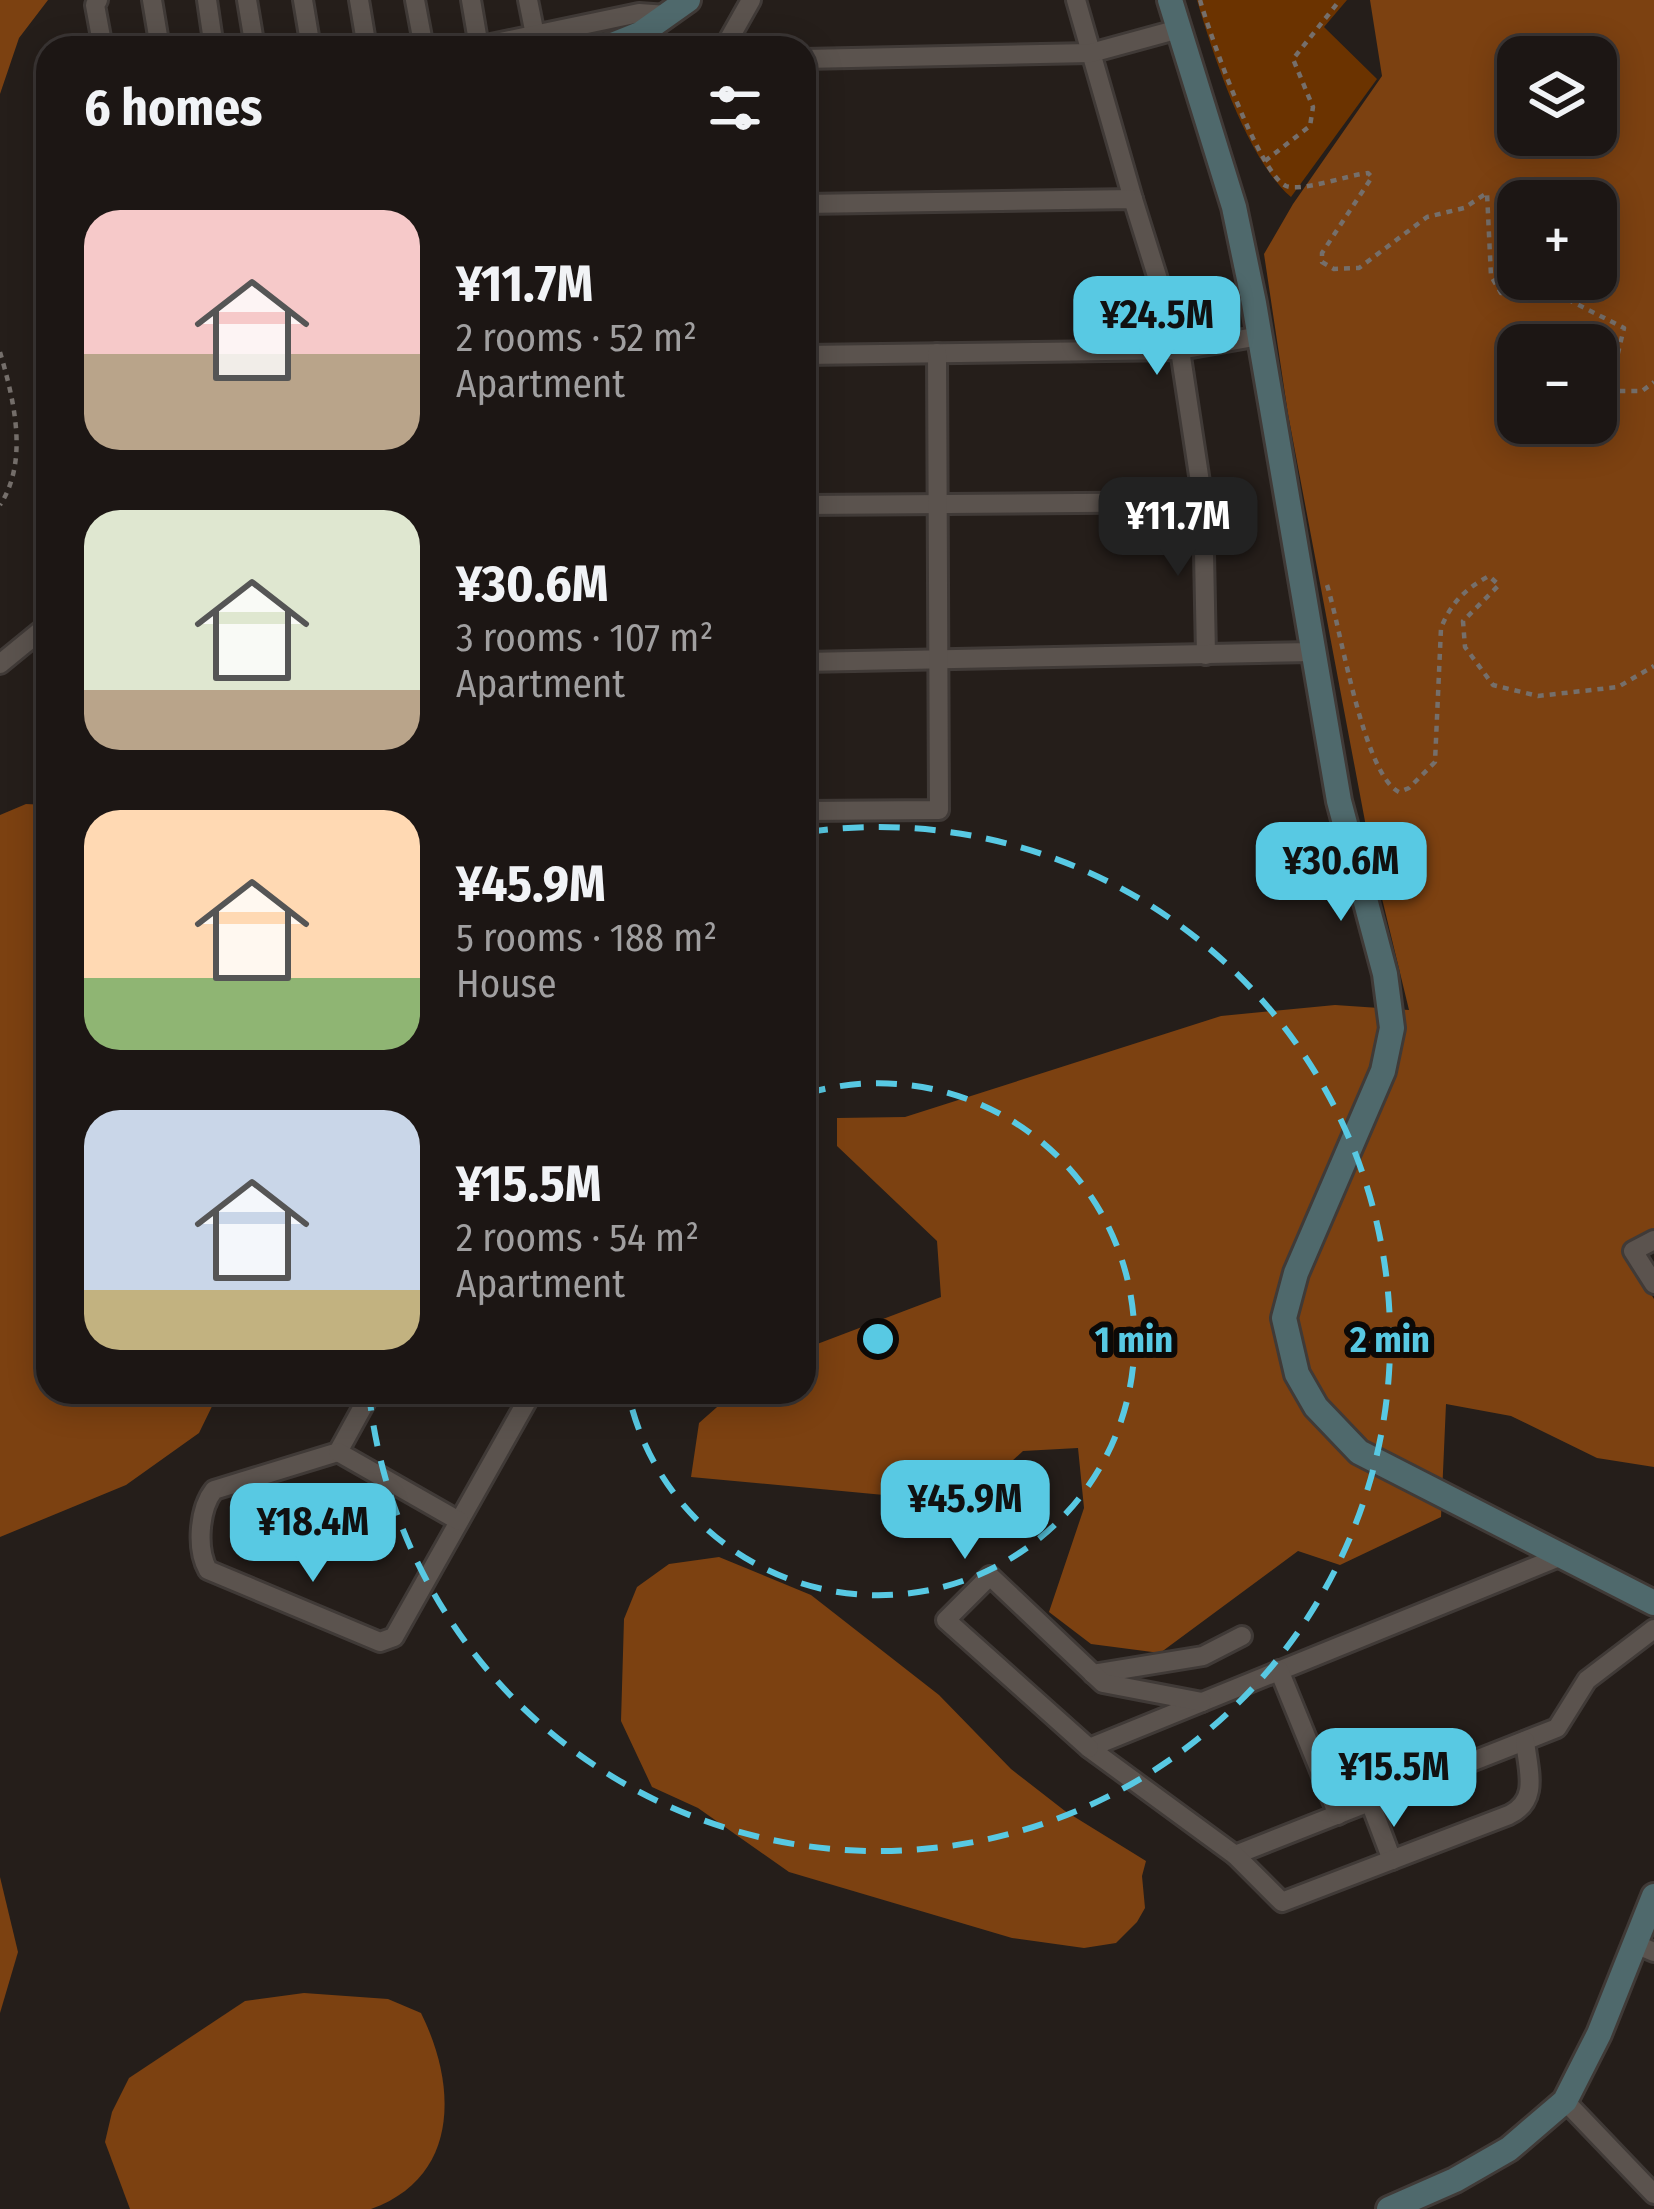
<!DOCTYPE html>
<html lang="en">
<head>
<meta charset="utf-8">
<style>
	:root { --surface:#1c1614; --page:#251f1d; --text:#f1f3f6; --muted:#a09fa0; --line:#3a3534; --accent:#58c9e3 }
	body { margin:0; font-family:"Fira Sans Condensed",sans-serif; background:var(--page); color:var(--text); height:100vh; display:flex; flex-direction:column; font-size:45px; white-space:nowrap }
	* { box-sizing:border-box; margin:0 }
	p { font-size:39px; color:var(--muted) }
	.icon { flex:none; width:66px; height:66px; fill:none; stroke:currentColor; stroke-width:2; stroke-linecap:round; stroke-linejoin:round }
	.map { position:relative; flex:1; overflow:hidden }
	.panel { position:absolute; left:36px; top:36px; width:780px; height:1368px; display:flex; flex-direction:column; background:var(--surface); border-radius:36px; box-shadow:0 6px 30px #0003,0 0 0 3px var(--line) }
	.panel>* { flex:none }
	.fabs { position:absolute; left:1497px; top:36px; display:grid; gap:24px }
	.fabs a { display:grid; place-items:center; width:120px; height:120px; border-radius:24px; background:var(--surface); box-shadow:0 6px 30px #0003,0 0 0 3px var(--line); font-size:60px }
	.price { position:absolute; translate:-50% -102px; padding:0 27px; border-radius:24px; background:var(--accent); color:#111; font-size:39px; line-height:78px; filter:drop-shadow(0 3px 6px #0008) }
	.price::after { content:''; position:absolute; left:50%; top:72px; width:36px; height:27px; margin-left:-18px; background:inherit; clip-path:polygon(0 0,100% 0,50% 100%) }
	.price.selected { background:#222; color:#fff }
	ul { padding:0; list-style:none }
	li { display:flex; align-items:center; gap:36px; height:300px; padding:0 48px }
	li span { display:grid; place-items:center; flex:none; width:336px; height:240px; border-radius:36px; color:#555 }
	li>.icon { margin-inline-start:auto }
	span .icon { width:144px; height:144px; fill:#fffc; stroke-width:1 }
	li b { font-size:51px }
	h2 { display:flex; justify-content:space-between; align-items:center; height:144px; padding:0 48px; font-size:51px }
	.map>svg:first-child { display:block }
</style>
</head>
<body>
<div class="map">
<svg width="1654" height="2209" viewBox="0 0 1654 2209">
	<rect width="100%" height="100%" fill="#251e1a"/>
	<path fill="#6b3300" d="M1197,0H1347L1324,27L1377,79L1291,197C1248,161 1213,55 1197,0Z"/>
	<g fill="#7c4111" fill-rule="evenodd">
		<polygon points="0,0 48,0 19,38 0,94"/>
		<path d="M1370,0H1654V1229L1622,1247L1654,1299V1467L1597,1458L1511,1416L1446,1404L1441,1517L1340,1565L1298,1551L1160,1653L1091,1644L1049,1612L1084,1508L1078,1448L1023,1451L934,1533L884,1495L691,1477L699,1423L734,1392H804V1349L941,1297L937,1241L837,1146V1118L905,1117L1221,1016L1335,1005L1409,1010L1371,853L1288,414L1264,254L1293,204L1382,76ZM1518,57H1596V135H1518ZM1518,201H1596V279H1518ZM1518,345H1596V423H1518Z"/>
		<polygon points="26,804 48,805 48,1392 219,1392 199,1433 126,1485 0,1537 0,815"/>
		<polygon points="719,1557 811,1595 939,1695 1011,1769 1065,1811 1146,1861 1142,1876 1145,1908 1137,1922 1116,1943 1084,1948 1012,1938 789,1872 698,1808 652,1787 621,1721 624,1619 637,1587 669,1564"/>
		<polygon points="0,1877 18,1952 0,2013"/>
		<path d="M304,1993L388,1999L421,2013C457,2085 460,2177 371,2209H130L105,2142L112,2112L129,2078L245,2001Z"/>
	</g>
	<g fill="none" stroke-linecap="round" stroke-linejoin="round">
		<g stroke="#403a37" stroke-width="24">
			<g id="street">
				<polyline points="98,0 95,5 103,48"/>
				<polyline points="152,0 160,48"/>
				<polyline points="207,0 214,48"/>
				<polyline points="247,0 255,48"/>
				<polyline points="303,0 311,48"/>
				<polyline points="359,0 367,48"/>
				<polyline points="415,0 424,48"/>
				<polyline points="471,0 479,47"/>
				<polyline points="528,0 535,35"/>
				<polyline points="1076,0 1133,199"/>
				<polyline points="472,48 639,13 667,15"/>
				<polyline points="724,48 751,0"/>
				<polyline points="804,59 1091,53 1179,29"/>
				<polyline points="804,204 1133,199 1180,350 1203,502 804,505"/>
				<polyline points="804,355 1180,350 1260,336"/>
				<polyline points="1203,502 1206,655"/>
				<polyline points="804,662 1314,652"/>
				<polyline points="0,664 44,628 48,619"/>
				<polyline points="804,811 939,810 937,353"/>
				<polyline points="1654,1240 1633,1251 1654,1284"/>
				<path d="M371,1392L338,1452L214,1490C199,1509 196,1549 208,1570L380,1642L394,1637L532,1392"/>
				<polyline points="338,1452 459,1521"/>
				<polyline points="1564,1555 1089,1748 1235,1855 1557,1728 1587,1680 1654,1629"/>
				<polyline points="1279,1670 1338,1815"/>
				<polyline points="1093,1674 1203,1656 1242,1636"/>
				<polyline points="1089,1748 946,1620 990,1576 1103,1683 1202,1702"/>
				<polyline points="1370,1802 1392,1860"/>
				<path d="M1235,1855L1282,1902L1509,1815C1540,1800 1528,1770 1525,1741"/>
				<polyline points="1635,1944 1654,1952"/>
				<polyline points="1565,2101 1654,2194"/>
			</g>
		</g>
		<g stroke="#403a37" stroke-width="30">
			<g id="secondary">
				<polyline points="1170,0 1234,207 1254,303 1339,801 1385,974 1392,1028 1383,1071 1296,1273 1284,1318 1297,1374 1316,1407 1359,1452 1654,1603"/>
				<polyline points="605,48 640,34 688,0"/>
				<polyline points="1389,2209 1455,2180 1509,2149 1565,2101 1599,2034 1654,1896"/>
			</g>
		</g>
		<g stroke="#756f6b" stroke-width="4.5" stroke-dasharray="6 6" stroke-linecap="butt">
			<path d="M1200,0C1209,32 1259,174 1286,186C1302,192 1348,175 1368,173L1372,177L1322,253V262L1334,269L1359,268L1427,217L1464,208L1487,193L1491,276L1501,293L1559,295L1624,328L1611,382L1617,391H1642L1654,382"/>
			<polyline points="1265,161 1310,126 1313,107 1293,59 1340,0"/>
			<path d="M0,352C14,400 29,461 0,505"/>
			<path d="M1327,585C1341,629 1363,774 1399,792L1409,788L1435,762L1441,628C1451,603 1465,589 1489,576L1499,585L1463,621L1465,647L1493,685L1538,696L1618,687L1654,666"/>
		</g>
		<use href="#street" stroke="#5b534e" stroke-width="18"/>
		<use href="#secondary" stroke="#4f696c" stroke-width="24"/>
	</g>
	<g fill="none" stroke="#58c9e3" stroke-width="6" stroke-dasharray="21 15">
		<path d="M805 1094A256 256 0 1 1 628 1392"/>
		<path d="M807 832A512 512 0 1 1 369 1393"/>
	</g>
	<circle cx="878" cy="1339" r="18" fill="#58c9e3" stroke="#0c0907" stroke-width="6"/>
	<g font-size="36" text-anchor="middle" font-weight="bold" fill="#58c9e3" stroke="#0c0907" stroke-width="12" stroke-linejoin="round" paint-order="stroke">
		<text x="1134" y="1352">1 min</text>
		<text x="1390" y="1352">2 min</text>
	</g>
</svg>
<div class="fabs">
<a><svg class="icon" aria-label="layers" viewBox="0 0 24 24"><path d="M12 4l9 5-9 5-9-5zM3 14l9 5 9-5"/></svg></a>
<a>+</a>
<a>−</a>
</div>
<b class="price" style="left:1157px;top:378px">¥24.5M</b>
<b class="price selected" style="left:1178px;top:579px">¥11.7M</b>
<b class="price" style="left:1341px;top:924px">¥30.6M</b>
<b class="price" style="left:965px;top:1562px">¥45.9M</b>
<b class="price" style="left:313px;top:1585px">¥18.4M</b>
<b class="price" style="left:1394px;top:1830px">¥15.5M</b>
<section class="panel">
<h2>6 homes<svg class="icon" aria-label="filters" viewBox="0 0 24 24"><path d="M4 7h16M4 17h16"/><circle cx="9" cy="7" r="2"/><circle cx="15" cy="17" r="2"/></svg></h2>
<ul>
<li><span style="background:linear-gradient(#f6c9c9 60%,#b9a48a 0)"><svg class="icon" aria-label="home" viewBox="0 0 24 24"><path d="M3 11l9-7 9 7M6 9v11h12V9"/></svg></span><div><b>¥11.7M</b><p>2 rooms · 52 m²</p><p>Apartment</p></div></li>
<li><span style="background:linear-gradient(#dfe7d0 75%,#b9a48a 0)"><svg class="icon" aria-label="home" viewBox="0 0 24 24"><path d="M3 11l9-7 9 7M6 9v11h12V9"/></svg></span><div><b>¥30.6M</b><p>3 rooms · 107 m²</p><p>Apartment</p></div></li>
<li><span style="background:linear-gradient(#ffd9b3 70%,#8fb573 0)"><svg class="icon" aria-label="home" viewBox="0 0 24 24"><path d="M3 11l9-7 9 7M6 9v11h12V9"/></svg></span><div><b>¥45.9M</b><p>5 rooms · 188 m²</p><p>House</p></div></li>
<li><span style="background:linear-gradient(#c9d6e8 75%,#c2b280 0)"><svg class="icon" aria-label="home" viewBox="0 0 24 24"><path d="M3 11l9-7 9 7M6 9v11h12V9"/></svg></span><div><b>¥15.5M</b><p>2 rooms · 54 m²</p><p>Apartment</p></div></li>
</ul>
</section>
</div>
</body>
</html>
